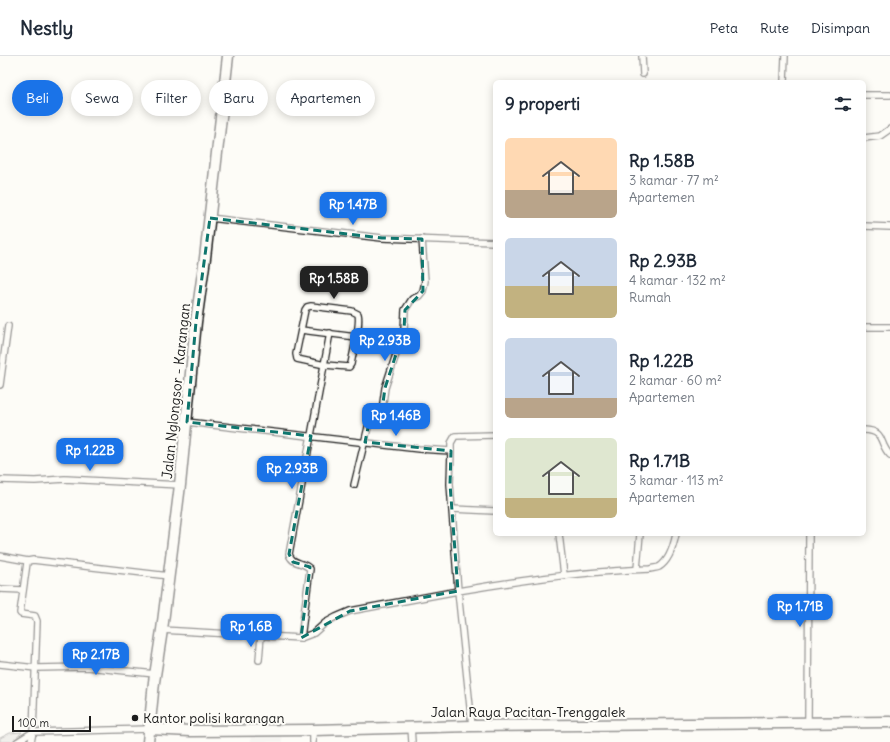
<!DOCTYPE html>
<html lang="id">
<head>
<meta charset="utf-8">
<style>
	:root { --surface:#fff; --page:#f2f2f3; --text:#1f2937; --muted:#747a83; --line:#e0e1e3; --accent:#1a73e8 }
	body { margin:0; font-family:Delius,sans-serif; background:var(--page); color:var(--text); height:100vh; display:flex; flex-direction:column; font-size:15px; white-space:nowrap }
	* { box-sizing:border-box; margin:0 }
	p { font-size:13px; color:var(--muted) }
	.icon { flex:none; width:22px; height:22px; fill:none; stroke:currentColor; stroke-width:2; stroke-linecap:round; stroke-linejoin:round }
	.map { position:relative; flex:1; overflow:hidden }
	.sheet { position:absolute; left:493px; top:24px; width:373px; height:456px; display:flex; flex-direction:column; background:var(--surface); border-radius:6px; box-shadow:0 2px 10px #0003 }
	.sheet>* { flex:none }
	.guide { position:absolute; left:12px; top:24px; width:380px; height:36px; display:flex; gap:8px }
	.scale { position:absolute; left:12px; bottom:10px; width:79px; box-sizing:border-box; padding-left:4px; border:2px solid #1c1c1c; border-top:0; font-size:11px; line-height:14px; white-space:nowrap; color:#1c1c1c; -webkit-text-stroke:3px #fdfcf7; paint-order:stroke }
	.price { position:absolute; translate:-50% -34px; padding:0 9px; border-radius:8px; background:var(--accent); color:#fff; font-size:13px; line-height:26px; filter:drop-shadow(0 1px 2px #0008) }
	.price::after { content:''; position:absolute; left:50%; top:24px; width:12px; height:9px; margin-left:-6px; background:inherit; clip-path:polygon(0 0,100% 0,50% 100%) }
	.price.selected { background:#222; color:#fff }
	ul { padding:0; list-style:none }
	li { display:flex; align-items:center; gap:12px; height:100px; padding:0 12px }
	li span { display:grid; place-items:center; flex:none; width:112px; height:80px; border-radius:6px; color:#555 }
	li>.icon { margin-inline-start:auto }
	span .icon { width:48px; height:48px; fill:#fffc; stroke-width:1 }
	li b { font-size:17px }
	h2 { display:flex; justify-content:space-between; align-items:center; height:48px; padding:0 12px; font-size:17px }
	.chip { padding:0 14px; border-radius:18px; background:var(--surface); box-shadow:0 2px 10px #0003; font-size:14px; line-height:36px }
	.chip.selected { background:var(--accent); color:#fff }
	header { display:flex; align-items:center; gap:24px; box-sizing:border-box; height:56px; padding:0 20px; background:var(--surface); border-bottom:1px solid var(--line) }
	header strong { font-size:19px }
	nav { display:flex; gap:22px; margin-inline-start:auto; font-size:14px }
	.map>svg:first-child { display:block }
</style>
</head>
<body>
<header>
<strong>Nestly</strong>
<nav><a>Peta</a><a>Rute</a><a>Disimpan</a></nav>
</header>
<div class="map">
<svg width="890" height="686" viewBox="0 0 890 686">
	<rect width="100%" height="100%" fill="#fdfcf7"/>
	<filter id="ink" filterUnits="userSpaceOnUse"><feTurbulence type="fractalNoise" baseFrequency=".025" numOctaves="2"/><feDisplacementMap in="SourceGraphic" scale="8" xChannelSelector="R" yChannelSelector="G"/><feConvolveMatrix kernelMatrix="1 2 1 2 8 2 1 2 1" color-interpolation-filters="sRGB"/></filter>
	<g filter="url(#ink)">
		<polygon fill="#eeede9" points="281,678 282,686 251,686 250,679"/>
		<polygon fill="#e0dfdb" stroke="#7e7e7c" points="22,676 13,686 0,686 0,682 10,677"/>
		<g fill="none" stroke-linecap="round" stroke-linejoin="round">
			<g stroke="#1c1c1c" stroke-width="8">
				<g id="street">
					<polyline points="642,0 643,18"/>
					<polyline points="784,26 785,0"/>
					<polyline points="864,39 890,39"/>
					<polyline points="864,82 880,80 890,73"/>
					<polyline points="210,162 382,182 495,186"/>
					<polyline points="864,170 890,171"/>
					<path d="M311,250L352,255L358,258C361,268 353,296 351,308L349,311L325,309L297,303L296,298L305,254L307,251Z"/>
					<polyline points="864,271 890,271"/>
					<polyline points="301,274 356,281"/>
					<polyline points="0,329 8,270"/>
					<path d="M864,374C886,375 878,387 890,399"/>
					<polyline points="451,395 451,387 455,380 495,379"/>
					<polyline points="0,424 35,425 65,423 180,429"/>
					<polyline points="354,429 371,359 382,354 385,332 404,274 405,254 412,243 419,240 423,235 425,225 422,183"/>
					<polyline points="452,453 495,455"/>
					<polyline points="559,478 564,519"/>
					<polyline points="0,500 28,505"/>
					<polyline points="637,513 640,478"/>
					<polyline points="0,533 23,534"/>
					<polyline points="162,574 301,582 314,577 325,567 336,561 350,555 458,535 450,428 451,395 419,393 187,366"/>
					<path d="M301,582L310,513C303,505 292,509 289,498L330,277"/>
					<polyline points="259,604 261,580"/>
					<polyline points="0,608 36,612 87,611 155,618"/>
					<polyline points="808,666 809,478"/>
					<path d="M472,670L458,535C521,524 585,515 650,513C653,512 657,512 659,511C669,505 674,488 676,478"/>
					<polyline points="411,671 412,686"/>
					<polyline points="17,686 33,676 150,673"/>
					<polyline points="31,686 33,676 37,565 35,560 21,558 20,557 27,507 28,505 33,504 169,520"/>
					<polyline points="313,686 313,674"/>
				</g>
			</g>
			<g stroke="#1c1c1c" stroke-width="13">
				<g id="highway">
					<polyline points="150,673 190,675 313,674 472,670 890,666"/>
					<polyline points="148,686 154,626 162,574 180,429 196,266 205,202 228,0"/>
				</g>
			</g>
			<use href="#street" stroke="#fdfcf7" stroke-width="5.5"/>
			<use href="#highway" stroke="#fdfcf7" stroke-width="10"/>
		</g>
	</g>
	<path d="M0 0H890V686H0ZM210,162L382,182L422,183L423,235L405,254L404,274L385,332L382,354L371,358L365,386L451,395L450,428L458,535L350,555L301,582L310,511L293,506L289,498L311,380L187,366L196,266Z" fill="#fdfcf7" fill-opacity=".55" fill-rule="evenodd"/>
	<path fill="none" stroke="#0f766e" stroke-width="3" stroke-dasharray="8 5" stroke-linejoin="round" d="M210,162L382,182L422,183L423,235L405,254L404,274L385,332L382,354L371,358L365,386L451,395L450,428L458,535L350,555L301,582L310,511L293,506L289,498L311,380L187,366L196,266Z"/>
	<circle fill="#1c1c1c" stroke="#fdfcf7" stroke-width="1.5" cx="135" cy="662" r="4"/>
	<g text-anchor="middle" stroke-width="4" stroke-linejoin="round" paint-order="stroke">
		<g font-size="14" fill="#1c1c1c" stroke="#fdfcf7">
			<text transform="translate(176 335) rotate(-84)" y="5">Jalan Nglongsor - Karangan</text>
			<text x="528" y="661">Jalan Raya Pacitan-Trenggalek</text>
		</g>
		<g font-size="14" fill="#1c1c1c" stroke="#fdfcf7" text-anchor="start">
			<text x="143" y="667">Kantor polisi karangan</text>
		</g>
	</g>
</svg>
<div class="scale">100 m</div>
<b class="price" style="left:353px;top:170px">Rp 1.47B</b>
<b class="price selected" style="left:334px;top:244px">Rp 1.58B</b>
<b class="price" style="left:385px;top:306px">Rp 2.93B</b>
<b class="price" style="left:396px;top:381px">Rp 1.46B</b>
<b class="price" style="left:90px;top:416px">Rp 1.22B</b>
<b class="price" style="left:292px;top:434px">Rp 2.93B</b>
<b class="price" style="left:800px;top:572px">Rp 1.71B</b>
<b class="price" style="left:251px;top:592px">Rp 1.6B</b>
<b class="price" style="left:96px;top:620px">Rp 2.17B</b>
<div class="guide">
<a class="chip selected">Beli</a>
<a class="chip">Sewa</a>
<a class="chip">Filter</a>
<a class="chip">Baru</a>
<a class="chip">Apartemen</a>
</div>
<section class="sheet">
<h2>9 properti<svg class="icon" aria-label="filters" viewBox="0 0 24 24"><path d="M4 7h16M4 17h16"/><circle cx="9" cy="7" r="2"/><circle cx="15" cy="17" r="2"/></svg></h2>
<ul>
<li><span style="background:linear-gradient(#ffd9b3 65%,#b9a48a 0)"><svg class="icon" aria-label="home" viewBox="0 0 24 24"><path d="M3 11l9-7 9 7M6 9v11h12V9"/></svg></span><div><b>Rp 1.58B</b><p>3 kamar · 77 m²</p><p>Apartemen</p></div></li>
<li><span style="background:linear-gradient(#c9d6e8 60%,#c2b280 0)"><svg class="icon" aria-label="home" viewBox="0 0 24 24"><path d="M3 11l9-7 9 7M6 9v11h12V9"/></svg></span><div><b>Rp 2.93B</b><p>4 kamar · 132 m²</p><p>Rumah</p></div></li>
<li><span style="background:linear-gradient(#c9d6e8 75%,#b9a48a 0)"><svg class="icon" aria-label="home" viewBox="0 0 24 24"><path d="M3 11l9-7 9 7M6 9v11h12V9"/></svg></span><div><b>Rp 1.22B</b><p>2 kamar · 60 m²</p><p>Apartemen</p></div></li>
<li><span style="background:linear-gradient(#dfe7d0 75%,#c2b280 0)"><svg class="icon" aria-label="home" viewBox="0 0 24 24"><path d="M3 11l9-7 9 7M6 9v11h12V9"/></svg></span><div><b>Rp 1.71B</b><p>3 kamar · 113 m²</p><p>Apartemen</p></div></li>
</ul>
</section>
</div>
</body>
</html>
